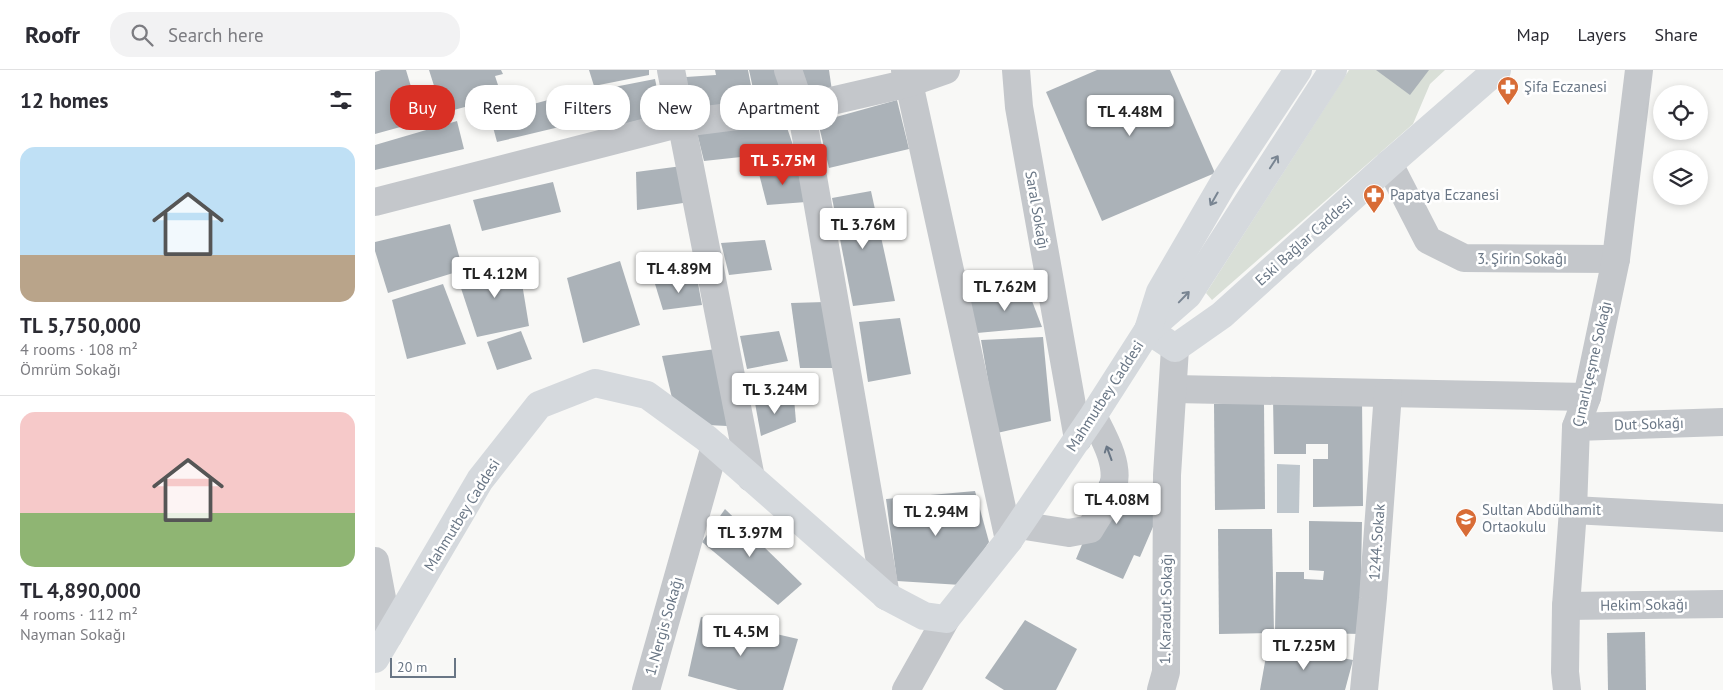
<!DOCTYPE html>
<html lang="en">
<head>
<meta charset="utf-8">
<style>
	:root { --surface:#fff; --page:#f2f2f3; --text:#2b2b33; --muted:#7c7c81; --line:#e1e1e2; --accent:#d93025 }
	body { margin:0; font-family:"PT Sans",sans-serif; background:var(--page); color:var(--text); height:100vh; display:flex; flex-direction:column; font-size:19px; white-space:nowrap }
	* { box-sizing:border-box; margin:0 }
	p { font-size:16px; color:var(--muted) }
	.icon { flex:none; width:28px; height:28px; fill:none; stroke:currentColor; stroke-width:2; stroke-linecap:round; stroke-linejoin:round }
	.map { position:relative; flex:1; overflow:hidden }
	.panel { display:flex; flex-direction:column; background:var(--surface); width:375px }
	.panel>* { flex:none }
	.guide { position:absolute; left:15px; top:15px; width:475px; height:45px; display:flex; gap:10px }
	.tools { position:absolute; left:1278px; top:15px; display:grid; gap:10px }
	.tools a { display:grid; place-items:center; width:55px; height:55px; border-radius:50%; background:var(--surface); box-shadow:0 2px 8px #0003; font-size:25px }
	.scale { position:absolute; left:15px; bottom:12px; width:66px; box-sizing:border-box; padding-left:5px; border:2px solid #697685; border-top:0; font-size:14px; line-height:18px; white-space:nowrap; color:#697685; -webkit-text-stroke:4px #fff; paint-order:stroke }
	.price { position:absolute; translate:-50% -42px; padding:0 11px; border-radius:5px; background:#fff; color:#222; font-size:16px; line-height:32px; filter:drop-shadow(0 1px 2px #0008) }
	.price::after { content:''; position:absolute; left:50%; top:30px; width:15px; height:11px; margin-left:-8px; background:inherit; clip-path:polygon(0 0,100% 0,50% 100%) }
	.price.on { background:var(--accent); color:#fff }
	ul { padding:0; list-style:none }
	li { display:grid; align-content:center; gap:10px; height:265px; padding:0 20px }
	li+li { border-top:1px solid var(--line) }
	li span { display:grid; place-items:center; height:155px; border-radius:15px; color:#555 }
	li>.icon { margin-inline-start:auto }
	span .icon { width:90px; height:90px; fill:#fffc; stroke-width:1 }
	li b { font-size:21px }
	h2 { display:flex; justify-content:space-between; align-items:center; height:60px; padding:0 20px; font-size:21px }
	.pill { padding:0 18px; border-radius:20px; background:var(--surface); box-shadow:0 2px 8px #0003; font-size:18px; line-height:45px }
	.pill.on { background:var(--accent); color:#fff }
	header { display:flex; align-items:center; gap:30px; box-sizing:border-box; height:70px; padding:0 25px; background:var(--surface); border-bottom:1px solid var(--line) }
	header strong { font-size:24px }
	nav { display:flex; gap:28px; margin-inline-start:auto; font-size:18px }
	.search { width:350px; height:45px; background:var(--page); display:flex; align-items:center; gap:12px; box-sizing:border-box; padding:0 18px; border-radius:20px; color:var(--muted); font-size:19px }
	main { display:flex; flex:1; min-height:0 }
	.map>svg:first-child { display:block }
</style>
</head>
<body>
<header>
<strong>Roofr</strong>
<div class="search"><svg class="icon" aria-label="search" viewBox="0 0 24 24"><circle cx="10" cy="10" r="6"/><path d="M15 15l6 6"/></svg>Search here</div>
<nav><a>Map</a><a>Layers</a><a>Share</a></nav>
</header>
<main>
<section class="panel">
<h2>12 homes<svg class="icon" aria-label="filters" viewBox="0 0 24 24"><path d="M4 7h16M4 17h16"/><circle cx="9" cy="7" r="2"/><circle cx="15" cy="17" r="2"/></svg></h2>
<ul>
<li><span style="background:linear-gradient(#bfe0f5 70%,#b9a48a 0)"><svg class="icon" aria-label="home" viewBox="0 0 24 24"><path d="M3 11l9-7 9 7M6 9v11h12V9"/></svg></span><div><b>TL 5,750,000</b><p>4 rooms · 108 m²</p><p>Ömrüm Sokağı</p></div></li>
<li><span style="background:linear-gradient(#f6c9c9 65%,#8fb573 0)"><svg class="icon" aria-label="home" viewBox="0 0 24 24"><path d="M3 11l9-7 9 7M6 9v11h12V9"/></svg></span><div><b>TL 4,890,000</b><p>4 rooms · 112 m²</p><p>Nayman Sokağı</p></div></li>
</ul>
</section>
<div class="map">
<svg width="1348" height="620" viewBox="0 0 1348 620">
	<rect width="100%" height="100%" fill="#f8f8f6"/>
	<polygon fill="#d9dfd7" points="974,0 1070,0 1055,14 1038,54 837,230 831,223"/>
	<polygon fill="#bec6cc" points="902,394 925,395 924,443 902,443"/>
	<g fill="#abb2b8">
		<polygon points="6,0 31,0 40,30 32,33 40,53 0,64 0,2"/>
		<polygon points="54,0 126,0 128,4 120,6 127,27 75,41 69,22 61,22"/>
		<polygon points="214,0 274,0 274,5 219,16"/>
		<polygon points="340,0 373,0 379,31 316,42 311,7 341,5"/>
		<polygon points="374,0 406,0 410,25 380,28"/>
		<polygon points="426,0 454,0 457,21 431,27"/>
		<polygon points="722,0 795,0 840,103 727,151 671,22"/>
		<polygon points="1001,0 1054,0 1035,25"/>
		<polygon points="280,9 287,44 239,57 234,18"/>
		<polygon points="213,19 222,48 122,72 115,46"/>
		<polygon points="522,30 534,79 454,98 443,52"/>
		<polygon points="409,49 420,81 329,91 322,63"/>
		<polygon points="82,51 89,79 0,100 0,75"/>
		<polygon points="307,96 308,133 262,140 261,102"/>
		<polygon points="428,97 431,132 392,135 383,100"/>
		<polygon points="178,112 186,142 107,161 98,130"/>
		<polygon points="496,121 520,231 478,236 457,128"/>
		<polygon points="75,154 88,200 13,223 0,181 0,172"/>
		<polygon points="390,170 397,200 354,205 346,173"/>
		<polygon points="143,189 154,256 102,267 82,206"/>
		<polygon points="245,191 265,255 208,273 192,208"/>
		<polygon points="322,208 327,235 288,240 280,214"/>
		<polygon points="68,214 91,274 32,289 17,230"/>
		<polygon points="652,218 667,257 602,263 595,229"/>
		<polygon points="450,232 459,298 425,298 416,233"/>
		<polygon points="525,248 536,304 493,312 484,252"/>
		<polygon points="146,261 157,289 122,300 112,272"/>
		<polygon points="404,261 413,291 372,299 365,266"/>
		<polygon points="668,267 676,351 622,363 606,270"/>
		<polygon points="341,279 352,356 333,355 297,328 287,286"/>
		<polygon points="419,328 421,352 386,366 380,333"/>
		<polygon points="987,328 988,436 938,437 938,389 953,389 953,374 931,374 931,384 899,384 898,329"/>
		<polygon points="839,334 889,334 890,439 840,440"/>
		<polygon points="728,403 790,429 765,487 759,485 748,509 701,489 711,465 703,462"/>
		<polygon points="600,421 614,472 586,515 522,511 511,429"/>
		<polygon points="350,439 427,514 403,535 327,472"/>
		<polygon points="934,451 987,452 985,564 900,562 901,502 929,502 929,509 948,510 949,501 934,500"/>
		<polygon points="843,459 897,459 899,563 844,564"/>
		<polygon points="326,547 423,569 408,620 363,620 313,606"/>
		<polygon points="650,550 702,579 681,620 629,620 610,608"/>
		<polygon points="1270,562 1271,620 1233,620 1232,563"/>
		<polygon points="893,575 978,590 970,620 885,620"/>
	</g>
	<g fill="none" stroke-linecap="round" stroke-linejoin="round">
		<g stroke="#c4c7cb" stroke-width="28">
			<polyline points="296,0 376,408"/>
			<polyline points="413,0 426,38 511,526"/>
			<polyline points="530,0 534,13 634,470"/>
			<polyline points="641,0 644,37 703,369"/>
			<polyline points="1014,94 1053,170 1089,188 1241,189"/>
			<polyline points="0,132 307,53 426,38 534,13 571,0"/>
			<polyline points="799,319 1212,327"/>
			<polyline points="1201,357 1348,352"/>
			<polyline points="1198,440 1348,448"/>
			<path d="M644,455L694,463L715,459C723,445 733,432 738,417C745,394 728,366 718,346"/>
			<polyline points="0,491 14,565"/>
			<polyline points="1191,536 1348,534"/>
			<polyline points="271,620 340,376"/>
			<polyline points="531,620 571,549"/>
			<polyline points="786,620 791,602 792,405 800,278"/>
			<polyline points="989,620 998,528 1013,323"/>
			<polyline points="1192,620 1190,602 1191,536 1198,440 1201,357 1212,327 1241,189 1264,0"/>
		</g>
		<g stroke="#d5d9dd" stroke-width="28">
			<polyline points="773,260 800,278 847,245 1014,94 1122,0"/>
			<polyline points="773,260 813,225 958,0"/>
			<polyline points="0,589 105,410 164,335 220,313 272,325 331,368 511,526 549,546 571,549 634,470 718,346 773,260 785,222 849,112 923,0"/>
		</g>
	</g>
	<defs><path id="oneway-shaft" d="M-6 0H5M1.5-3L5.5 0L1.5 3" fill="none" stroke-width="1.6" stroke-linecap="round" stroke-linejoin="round" transform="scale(1.25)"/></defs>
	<g stroke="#798592">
		<use href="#oneway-shaft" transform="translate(899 92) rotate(-57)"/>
		<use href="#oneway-shaft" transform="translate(839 129) rotate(120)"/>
		<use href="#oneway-shaft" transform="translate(809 227) rotate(-46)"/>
	</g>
	<use stroke="#697685" href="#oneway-shaft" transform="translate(734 383) rotate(-110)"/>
	<defs>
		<g id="pharmacy-pin" transform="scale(1.125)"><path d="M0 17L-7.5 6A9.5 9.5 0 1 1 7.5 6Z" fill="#d86c36" stroke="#fff"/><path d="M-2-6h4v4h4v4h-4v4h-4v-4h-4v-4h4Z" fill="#fff"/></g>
		<g id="school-pin" transform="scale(1.125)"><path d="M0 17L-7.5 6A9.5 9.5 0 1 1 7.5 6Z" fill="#d86c36" stroke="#fff"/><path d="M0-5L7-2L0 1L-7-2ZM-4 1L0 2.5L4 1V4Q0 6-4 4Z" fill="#fff"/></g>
	</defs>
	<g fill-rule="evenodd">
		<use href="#pharmacy-pin" x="1133" y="17"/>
		<use href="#pharmacy-pin" x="999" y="125"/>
		<use href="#school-pin" x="1091" y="449"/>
	</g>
	<g text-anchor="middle" stroke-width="5" stroke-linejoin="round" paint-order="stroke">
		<g font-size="15" fill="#697685" stroke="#fff" text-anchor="start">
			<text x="1149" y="22">Şifa Eczanesi</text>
			<text x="1015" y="130">Papatya Eczanesi</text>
			<text x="1107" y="445">Sultan Abdülhamit<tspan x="1107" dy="17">Ortaokulu</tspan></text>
		</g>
		<g font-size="15" fill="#697685" stroke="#fff">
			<text transform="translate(662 140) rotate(80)" y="5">Saral Sokağı</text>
			<text transform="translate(929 171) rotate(-42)" y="5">Eski Bağlar Caddesi</text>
			<text x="1147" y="194">3. Şirin Sokağı</text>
			<text transform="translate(1217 294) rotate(-77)" y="5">Çınarlıçeşme Sokağı</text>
			<text transform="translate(730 326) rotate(-57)" y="5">Mahmutbey Caddesi</text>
			<text transform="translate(1274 354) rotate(-2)" y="5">Dut Sokağı</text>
			<text transform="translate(87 445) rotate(-58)" y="5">Mahmutbey Caddesi</text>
			<text transform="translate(1002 472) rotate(-86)" y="5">1244. Sokak</text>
			<text transform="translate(1269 535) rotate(-1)" y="5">Hekim Sokağı</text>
			<text transform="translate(791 539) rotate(-89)" y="5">1. Karadut Sokağı</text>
			<text transform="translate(289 556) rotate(-74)" y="5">1. Nergis Sokağı</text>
		</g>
	</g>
</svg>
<div class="tools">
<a><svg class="icon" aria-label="locate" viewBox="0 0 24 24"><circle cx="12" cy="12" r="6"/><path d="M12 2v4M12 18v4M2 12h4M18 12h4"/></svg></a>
<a><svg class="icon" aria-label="layers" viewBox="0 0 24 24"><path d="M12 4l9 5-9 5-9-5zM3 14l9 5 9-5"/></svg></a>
</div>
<div class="scale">20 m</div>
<b class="price" style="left:755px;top:67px">TL 4.48M</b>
<b class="price on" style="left:408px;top:116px">TL 5.75M</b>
<b class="price" style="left:488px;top:180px">TL 3.76M</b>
<b class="price" style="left:304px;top:224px">TL 4.89M</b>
<b class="price" style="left:120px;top:229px">TL 4.12M</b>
<b class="price" style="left:630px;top:242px">TL 7.62M</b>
<b class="price" style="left:400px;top:345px">TL 3.24M</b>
<b class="price" style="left:742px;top:455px">TL 4.08M</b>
<b class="price" style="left:561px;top:467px">TL 2.94M</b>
<b class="price" style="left:375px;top:488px">TL 3.97M</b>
<b class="price" style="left:366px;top:587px">TL 4.5M</b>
<b class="price" style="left:929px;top:601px">TL 7.25M</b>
<div class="guide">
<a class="pill on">Buy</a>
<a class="pill">Rent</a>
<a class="pill">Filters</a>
<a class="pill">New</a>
<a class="pill">Apartment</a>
</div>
</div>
</main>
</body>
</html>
